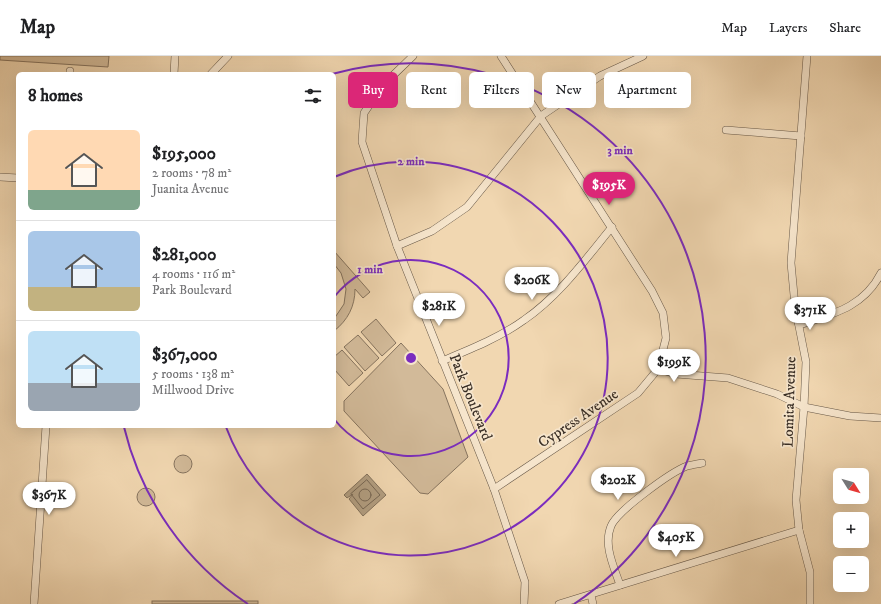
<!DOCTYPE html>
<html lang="en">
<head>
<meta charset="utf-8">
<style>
	:root { --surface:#fff; --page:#f2f2f2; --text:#202124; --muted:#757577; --line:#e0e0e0; --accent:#db2777 }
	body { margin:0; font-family:"IM FELL DW Pica",serif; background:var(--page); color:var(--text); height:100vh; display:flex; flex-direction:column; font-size:15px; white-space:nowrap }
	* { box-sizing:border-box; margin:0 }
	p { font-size:13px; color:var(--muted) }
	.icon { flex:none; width:22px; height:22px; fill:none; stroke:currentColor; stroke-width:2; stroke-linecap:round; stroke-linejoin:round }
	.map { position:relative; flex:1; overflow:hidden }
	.side { position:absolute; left:16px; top:16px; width:320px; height:356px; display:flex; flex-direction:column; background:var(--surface); border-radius:6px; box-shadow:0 4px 16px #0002 }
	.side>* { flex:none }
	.hud { position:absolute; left:348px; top:16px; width:380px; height:36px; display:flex; gap:8px }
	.needle { width:26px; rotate:127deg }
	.buttons { position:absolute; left:833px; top:412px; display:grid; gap:8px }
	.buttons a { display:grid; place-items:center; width:36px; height:36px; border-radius:6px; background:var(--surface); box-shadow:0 4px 16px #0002; font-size:20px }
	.price { position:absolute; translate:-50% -34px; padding:0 9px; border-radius:14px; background:#fff; color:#222; font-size:13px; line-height:26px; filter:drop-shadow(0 1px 2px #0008) }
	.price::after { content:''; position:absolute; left:50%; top:24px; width:12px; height:9px; margin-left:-6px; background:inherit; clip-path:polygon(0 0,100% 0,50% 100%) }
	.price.selected { background:var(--accent); color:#fff }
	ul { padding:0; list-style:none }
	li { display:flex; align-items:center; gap:12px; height:100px; padding:0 12px }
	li+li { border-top:1px solid var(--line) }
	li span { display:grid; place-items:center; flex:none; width:112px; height:80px; border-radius:6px; color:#555 }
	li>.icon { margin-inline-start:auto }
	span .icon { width:48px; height:48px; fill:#fffc; stroke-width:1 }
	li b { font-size:17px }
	h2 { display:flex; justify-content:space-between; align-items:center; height:48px; padding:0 12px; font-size:17px }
	.pill { padding:0 14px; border-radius:6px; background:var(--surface); box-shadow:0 4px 16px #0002; font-size:14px; line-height:36px }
	.pill.selected { background:var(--accent); color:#fff }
	header { display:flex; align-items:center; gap:24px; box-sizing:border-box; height:56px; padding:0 20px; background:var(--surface); border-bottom:1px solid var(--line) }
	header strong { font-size:19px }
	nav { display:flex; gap:22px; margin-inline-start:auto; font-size:14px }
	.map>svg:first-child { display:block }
</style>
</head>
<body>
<header>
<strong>Map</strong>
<nav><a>Map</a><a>Layers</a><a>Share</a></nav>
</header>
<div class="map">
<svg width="881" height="548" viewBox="0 0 881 548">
	<rect width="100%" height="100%" fill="#f1d7b1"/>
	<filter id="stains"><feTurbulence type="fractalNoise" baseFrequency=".005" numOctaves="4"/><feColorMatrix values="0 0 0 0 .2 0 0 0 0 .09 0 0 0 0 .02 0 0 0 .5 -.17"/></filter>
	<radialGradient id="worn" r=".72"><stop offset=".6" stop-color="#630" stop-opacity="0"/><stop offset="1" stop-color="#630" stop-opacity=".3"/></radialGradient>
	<g fill="#d2ba99" stroke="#86745f">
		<polygon points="0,0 109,0 108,11 0,4"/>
		<path d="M334,195L370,236L363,242L355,233C355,250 348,264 334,275V263L344,248L346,233L341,217L334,208Z"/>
		<polygon points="376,263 396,287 382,300 361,276"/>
		<polygon points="358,279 379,302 365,315 344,291"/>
		<polygon points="401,287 443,333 468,401 428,438 420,437 344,355 344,345"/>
		<polygon points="342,294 363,317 349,330 334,313 334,301"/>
		<circle cx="183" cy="408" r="9"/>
		<circle cx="146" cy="441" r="9"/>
		<rect x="152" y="545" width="106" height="3"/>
	</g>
	<polygon fill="#b29e81" stroke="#82715c" points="367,418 386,439 363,460 349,443 353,438 347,442 344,439"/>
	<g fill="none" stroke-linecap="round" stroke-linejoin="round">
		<g stroke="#766653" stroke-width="1">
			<polygon points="367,424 380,439 363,453 351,438"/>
			<circle cx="365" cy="439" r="6"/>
		</g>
		<g stroke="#675848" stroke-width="8">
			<g id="street">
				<polyline points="413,0 383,29 364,57 362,86 397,190 494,433 525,526 524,548"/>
				<polyline points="501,0 652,235 663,257 666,282 658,313"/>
				<polyline points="807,0 791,207 795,250 806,306 804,351 796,444 799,474 810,516 810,548"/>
				<polyline points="70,18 70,15"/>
				<polyline points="174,18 175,0"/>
				<polyline points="211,18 228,0"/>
				<polyline points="726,74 801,80"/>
				<polyline points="0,121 18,122"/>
				<polyline points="397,190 432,175 467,151 541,60 600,20 643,0"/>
				<path d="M799,269C833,258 864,251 881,217"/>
				<path d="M442,305C471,293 499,282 524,264C559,240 585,204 612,171"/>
				<polyline points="494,433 638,337 658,313 676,318 728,322 777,338 804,351 850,360 881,362"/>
				<path d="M620,529C614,511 603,489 611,470C617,455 671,416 687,410C691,409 697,408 702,407"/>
				<polyline points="591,539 593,548"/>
				<polyline points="34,548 46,370"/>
				<polyline points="559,548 799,474"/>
			</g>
		</g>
		<use href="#street" stroke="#f6e5cc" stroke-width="7"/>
	</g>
	<g fill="none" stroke="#7b2cbf" stroke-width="2">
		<path d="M334 241A98 98 0 1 1 334 363"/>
		<path d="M334 121A197 197 0 1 1 226 371"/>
		<path d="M248 548A295 295 0 0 1 124 371M332 18A295 295 0 0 1 574 548"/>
	</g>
	<g text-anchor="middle" stroke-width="3.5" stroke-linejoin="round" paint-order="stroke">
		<g font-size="15" fill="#392e25" stroke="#f6e5cc">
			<text transform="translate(471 341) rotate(68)" y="5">Park Boulevard</text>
			<text transform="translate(789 346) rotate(-88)" y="5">Lomita Avenue</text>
			<text transform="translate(578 362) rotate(-34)" y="5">Cypress Avenue</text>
		</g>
	</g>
	<circle cx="411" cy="302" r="6" fill="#7b2cbf" stroke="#f6e5cc" stroke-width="2"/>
	<g font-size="12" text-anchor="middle" font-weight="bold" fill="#7b2cbf" stroke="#f6e5cc" stroke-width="3.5" stroke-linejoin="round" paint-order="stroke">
		<text x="620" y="98">3 min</text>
		<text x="411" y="109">2 min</text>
		<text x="370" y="217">1 min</text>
	</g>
	<rect width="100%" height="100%" filter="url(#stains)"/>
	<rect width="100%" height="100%" fill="url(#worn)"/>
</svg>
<div class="buttons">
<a><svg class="needle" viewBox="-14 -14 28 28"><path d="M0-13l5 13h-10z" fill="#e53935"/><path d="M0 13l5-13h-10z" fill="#757577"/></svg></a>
<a>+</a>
<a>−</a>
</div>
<b class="price selected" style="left:609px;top:150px">$195K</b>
<b class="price" style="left:532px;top:245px">$206K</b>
<b class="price" style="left:439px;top:271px">$281K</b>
<b class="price" style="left:810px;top:275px">$371K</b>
<b class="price" style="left:674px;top:327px">$199K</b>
<b class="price" style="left:618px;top:445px">$202K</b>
<b class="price" style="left:49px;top:460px">$367K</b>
<b class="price" style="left:676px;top:502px">$405K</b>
<div class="hud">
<a class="pill selected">Buy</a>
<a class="pill">Rent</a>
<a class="pill">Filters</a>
<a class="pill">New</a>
<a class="pill">Apartment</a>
</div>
<section class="side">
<h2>8 homes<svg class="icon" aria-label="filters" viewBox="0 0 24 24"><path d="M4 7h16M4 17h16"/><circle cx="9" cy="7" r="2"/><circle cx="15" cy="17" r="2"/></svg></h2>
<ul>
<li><span style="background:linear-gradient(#ffd9b3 75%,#7fa58c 0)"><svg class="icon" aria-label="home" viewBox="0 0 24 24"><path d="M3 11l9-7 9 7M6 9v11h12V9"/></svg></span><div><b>$195,000</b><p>2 rooms · 78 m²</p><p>Juanita Avenue</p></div></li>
<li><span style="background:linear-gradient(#a9c7e8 70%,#c2b280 0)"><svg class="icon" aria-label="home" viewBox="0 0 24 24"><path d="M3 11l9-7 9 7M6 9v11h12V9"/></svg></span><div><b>$281,000</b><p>4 rooms · 116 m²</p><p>Park Boulevard</p></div></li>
<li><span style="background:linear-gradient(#bfe0f5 65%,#9aa5b1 0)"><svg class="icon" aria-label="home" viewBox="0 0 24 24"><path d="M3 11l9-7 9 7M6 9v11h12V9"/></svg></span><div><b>$367,000</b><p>5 rooms · 138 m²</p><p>Millwood Drive</p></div></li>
</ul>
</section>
</div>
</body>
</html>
